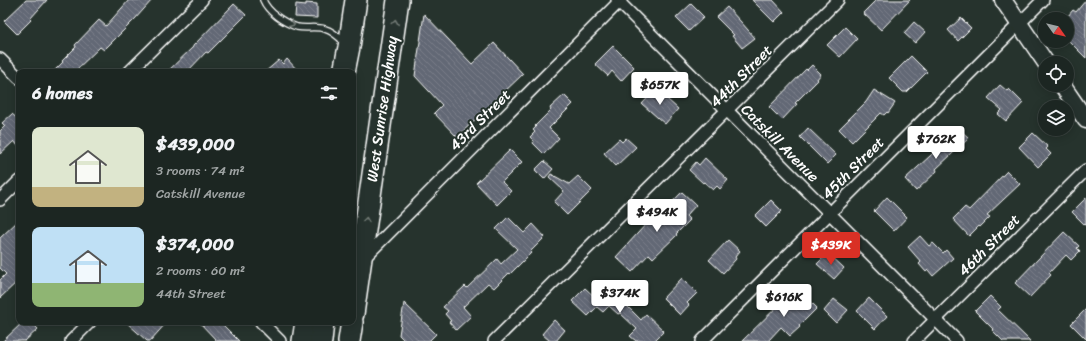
<!DOCTYPE html>
<html lang="en">
<head>
<meta charset="utf-8">
<style>
	:root { --surface:#1c2622; --page:#29322f; --text:#f1f3f6; --muted:#a0a5a5; --line:#3a4340; --accent:#d93025 }
	body { margin:0; font-family:Sriracha,sans-serif; background:var(--page); color:var(--text); height:100vh; display:flex; flex-direction:column; font-size:15px; white-space:nowrap }
	* { box-sizing:border-box; margin:0 }
	p { font-size:13px; color:var(--muted) }
	.icon { flex:none; width:22px; height:22px; fill:none; stroke:currentColor; stroke-width:2; stroke-linecap:round; stroke-linejoin:round }
	.map { position:relative; flex:1; overflow:hidden }
	.sheet { position:absolute; left:16px; top:69px; width:340px; height:256px; display:flex; flex-direction:column; background:var(--surface); border-radius:8px; box-shadow:0 2px 10px #0003,0 0 0 1px var(--line) }
	.sheet>* { flex:none }
	.needle { width:26px; rotate:124deg }
	.buttons { position:absolute; left:1038px; top:12px; display:grid; gap:8px }
	.buttons a { display:grid; place-items:center; width:36px; height:36px; border-radius:50%; background:var(--surface); box-shadow:0 2px 10px #0003,0 0 0 1px var(--line); font-size:20px }
	.price { position:absolute; translate:-50% -34px; padding:0 9px; border-radius:4px; background:#fff; color:#222; font-size:13px; line-height:26px; filter:drop-shadow(0 1px 2px #0008) }
	.price::after { content:''; position:absolute; left:50%; top:24px; width:12px; height:9px; margin-left:-6px; background:inherit; clip-path:polygon(0 0,100% 0,50% 100%) }
	.price.on { background:var(--accent); color:#fff }
	ul { padding:0; list-style:none }
	li { display:flex; align-items:center; gap:12px; height:100px; padding:0 16px }
	li span { display:grid; place-items:center; flex:none; width:112px; height:80px; border-radius:8px; color:#555 }
	li>.icon { margin-inline-start:auto }
	span .icon { width:48px; height:48px; fill:#fffc; stroke-width:1 }
	li b { font-size:17px }
	h2 { display:flex; justify-content:space-between; align-items:center; height:48px; padding:0 16px; font-size:17px }
	.map>svg:first-child { display:block }
</style>
</head>
<body>
<div class="map">
<svg width="1086" height="341" viewBox="0 0 1086 341">
	<defs>
		<pattern id="building-back-hatch" width="6" height="6" patternUnits="userSpaceOnUse"><rect width="6" height="6" fill="#626774"/><path d="M-1 5l2 2M0 0l6 6M5-1l2 2" fill="none" stroke="#7a7e89"/></pattern>
	</defs>
	<rect width="100%" height="100%" fill="#26332d"/>
	<filter id="ink" filterUnits="userSpaceOnUse"><feTurbulence type="fractalNoise" baseFrequency=".025" numOctaves="2"/><feDisplacementMap in="SourceGraphic" scale="8" xChannelSelector="R" yChannelSelector="G"/><feConvolveMatrix kernelMatrix="1 2 1 2 8 2 1 2 1" color-interpolation-filters="sRGB"/></filter>
	<g filter="url(#ink)">
		<g fill="url(#building-back-hatch)" stroke="#fff">
			<polygon points="26,0 47,0 30,19 31,20 17,34 4,21"/>
			<polygon points="129,0 152,0 135,19 104,50 100,47 74,72 53,72 63,62 62,61 76,47 75,45 99,20 106,26"/>
			<polygon points="752,0 773,0 784,12 774,22"/>
			<polygon points="876,0 910,0 881,30 863,13"/>
			<polygon points="1086,0 1086,58 1067,39 1067,17 1073,10 1076,12"/>
			<polygon points="306,3 317,4 317,18 295,17 296,4 306,5"/>
			<polygon points="234,4 246,15 208,53 206,52 187,72 167,72 193,47 193,46"/>
			<polygon points="691,4 704,17 689,31 676,18"/>
			<polygon points="727,7 741,22 755,38 742,48 732,36 734,35 716,17"/>
			<polygon points="424,14 472,64 494,43 523,74 457,137 434,113 442,105 415,76"/>
			<polygon points="961,18 971,28 958,41 948,30"/>
			<polygon points="914,22 925,32 915,43 904,33"/>
			<polygon points="845,27 857,39 840,57 827,45"/>
			<polygon points="613,46 634,67 621,81 612,71 608,76 595,64"/>
			<polygon points="911,56 927,72 907,92 903,92 889,78"/>
			<polygon points="287,59 299,72 265,72 279,60 283,64"/>
			<polygon points="812,65 821,74 817,79 818,80 795,103 797,104 782,120 769,107 806,69 807,70"/>
			<polygon points="1000,85 1007,91 1009,89 1023,103 1006,121 998,114 1002,110 988,98"/>
			<polygon points="656,89 678,109 665,124 642,104"/>
			<polygon points="874,90 895,103 888,113 887,112 884,115 881,113 852,142 839,129 866,102"/>
			<polygon points="564,95 573,104 549,128 559,138 544,154 533,143 534,141 530,137 535,132 533,130 536,127 535,126 551,110 550,108"/>
			<polygon points="12,114 19,120 19,147 14,141 0,154 0,131 5,126 2,123"/>
			<polygon points="808,128 836,155 827,164 800,137"/>
			<polygon points="958,128 969,138 936,169 937,171 916,191 905,179 943,144 943,143"/>
			<polygon points="1033,133 1048,147 1046,149 1051,154 1038,167 1019,147"/>
			<polygon points="626,138 636,147 616,166 604,153 619,139 622,142"/>
			<polygon points="510,150 522,162 502,182 511,191 497,205 476,183"/>
			<polygon points="705,158 728,180 720,189 717,186 713,190 704,182 703,183 689,170 696,162 699,165"/>
			<polygon points="544,161 553,169 544,179 535,170"/>
			<polygon points="1007,171 1020,184 987,215 990,217 980,227 979,226 969,236 953,219 965,207 969,210"/>
			<polygon points="551,174 569,184 578,176 592,190 567,215 554,202 564,191 549,177"/>
			<polygon points="682,192 696,205 686,216 690,220 676,234 677,235 653,258 649,254 632,272 616,257 648,222 651,224"/>
			<polygon points="887,197 907,217 894,231 874,211"/>
			<polygon points="1086,198 1086,226 1072,212"/>
			<polygon points="771,200 782,211 766,227 755,216"/>
			<polygon points="508,217 524,233 533,224 545,237 530,252 531,253 510,274 509,273 494,288 488,283 463,307 471,316 456,330 449,322 451,321 445,314 448,311 443,307 465,286 467,288 497,259 501,264 517,249 496,229"/>
			<polygon points="19,220 19,280 0,298 0,280 6,274 0,268 0,238"/>
			<polygon points="1064,232 1079,246 1077,248 1080,251 1071,260 1066,255 1049,273 1051,275 1030,297 1015,283"/>
			<polygon points="920,236 929,246 933,243 943,253 946,250 953,258 933,276 928,270 926,272 919,264 921,262 908,247"/>
			<polygon points="728,240 740,251 735,257 736,259 723,273 709,260"/>
			<polygon points="828,253 844,268 834,279 817,264"/>
			<polygon points="682,278 697,293 687,303 689,305 680,315 663,298"/>
			<polygon points="585,288 597,299 600,295 605,299 612,291 641,320 646,314 664,331 654,341 636,341 630,336 637,329 620,313 618,314 609,306 603,312 597,307 588,316 572,301"/>
			<polygon points="797,288 817,308 799,326 800,327 790,336 781,327 768,341 742,341 784,300 785,300"/>
			<polygon points="990,296 1001,307 998,310 1030,341 1003,341 992,330 993,329 975,311"/>
			<polygon points="869,298 887,316 875,329 857,311"/>
			<polygon points="834,299 848,310 836,323 824,311"/>
			<polygon points="404,303 436,334 429,341 405,341 399,335"/>
			<polygon points="1086,309 1086,339 1071,324"/>
			<polygon points="554,320 565,330 556,341 550,341 542,334"/>
			<polygon points="23,322 31,322 38,329 25,341 3,341"/>
			<polygon points="126,322 167,322 150,341 147,341"/>
			<polygon points="199,322 220,322 239,341 217,341"/>
		</g>
		<g fill="none" stroke-linecap="round" stroke-linejoin="round">
			<g stroke="#fff" stroke-width="8">
				<path id="lane" d="M263,0C268,12 284,23 297,27C306,29 316,26 325,29C333,31 340,38 345,43"/>
			</g>
			<g stroke="#fff" stroke-width="14">
				<g id="street">
					<polyline points="617,0 957,341"/>
					<polyline points="0,59 19,78"/>
					<polyline points="129,72 202,0"/>
					<polyline points="0,200 19,181"/>
					<polyline points="363,259 621,0"/>
					<polyline points="261,322 280,341"/>
					<polyline points="71,341 90,322"/>
					<polyline points="494,341 838,0"/>
					<polyline points="702,341 1043,0"/>
					<polyline points="914,341 1086,170"/>
				</g>
			</g>
			<g stroke="#fff" stroke-width="19">
				<g id="secondary">
					<polyline points="1003,0 1046,63"/>
					<polyline points="1062,85 1086,120"/>
				</g>
			</g>
			<g stroke="#fff" stroke-width="24">
				<g id="highway">
					<polyline points="344,72 349,47 356,0"/>
					<polyline points="353,314 398,0"/>
					<polyline points="303,341 306,322"/>
					<polyline points="321,341 323,322"/>
					<polyline points="349,341 352,322"/>
				</g>
			</g>
			<use href="#lane" stroke="#26332d" stroke-width="5.5"/>
			<use href="#street" stroke="#26332d" stroke-width="11"/>
			<use href="#secondary" stroke="#26332d" stroke-width="16"/>
			<use href="#highway" stroke="#26332d" stroke-width="21"/>
		</g>
		<defs><path id="oneway-chevron" d="M-2-3.5L2.5 0L-2 3.5" fill="none" stroke-width="1.6" stroke-linecap="round" stroke-linejoin="round"/></defs>
		<g stroke="#727a76">
			<use href="#oneway-chevron" transform="translate(395 22) rotate(-82)"/>
			<use href="#oneway-chevron" transform="translate(292 24) rotate(22)"/>
			<use href="#oneway-chevron" transform="translate(366 220) rotate(-82)"/>
		</g>
	</g>
	<g text-anchor="middle" stroke-width="4" stroke-linejoin="round" paint-order="stroke">
		<g font-size="15" fill="#fff" stroke="#26332d">
			<text transform="translate(741 76) rotate(-45)" y="5">44th Street</text>
			<text transform="translate(382 109) rotate(-82)" y="5">West Sunrise Highway</text>
			<text transform="translate(480 120) rotate(-45)" y="5">43rd Street</text>
			<text transform="translate(780 143) rotate(45)" y="5">Catskill Avenue</text>
			<text transform="translate(853 168) rotate(-45)" y="5">45th Street</text>
			<text transform="translate(989 245) rotate(-45)" y="5">46th Street</text>
		</g>
	</g>
</svg>
<div class="buttons">
<a><svg class="needle" viewBox="-14 -14 28 28"><path d="M0-13l5 13h-10z" fill="#e53935"/><path d="M0 13l5-13h-10z" fill="#a0a5a5"/></svg></a>
<a><svg class="icon" aria-label="locate" viewBox="0 0 24 24"><circle cx="12" cy="12" r="6"/><path d="M12 2v4M12 18v4M2 12h4M18 12h4"/></svg></a>
<a><svg class="icon" aria-label="layers" viewBox="0 0 24 24"><path d="M12 4l9 5-9 5-9-5zM3 14l9 5 9-5"/></svg></a>
</div>
<b class="price" style="left:660px;top:106px">$657K</b>
<b class="price" style="left:936px;top:160px">$762K</b>
<b class="price" style="left:657px;top:233px">$494K</b>
<b class="price on" style="left:831px;top:266px">$439K</b>
<b class="price" style="left:620px;top:314px">$374K</b>
<b class="price" style="left:784px;top:318px">$616K</b>
<section class="sheet">
<h2>6 homes<svg class="icon" aria-label="filters" viewBox="0 0 24 24"><path d="M4 7h16M4 17h16"/><circle cx="9" cy="7" r="2"/><circle cx="15" cy="17" r="2"/></svg></h2>
<ul>
<li><span style="background:linear-gradient(#dfe7d0 75%,#c2b280 0)"><svg class="icon" aria-label="home" viewBox="0 0 24 24"><path d="M3 11l9-7 9 7M6 9v11h12V9"/></svg></span><div><b>$439,000</b><p>3 rooms · 74 m²</p><p>Catskill Avenue</p></div></li>
<li><span style="background:linear-gradient(#bfe0f5 70%,#8fb573 0)"><svg class="icon" aria-label="home" viewBox="0 0 24 24"><path d="M3 11l9-7 9 7M6 9v11h12V9"/></svg></span><div><b>$374,000</b><p>2 rooms · 60 m²</p><p>44th Street</p></div></li>
</ul>
</section>
</div>
</body>
</html>
